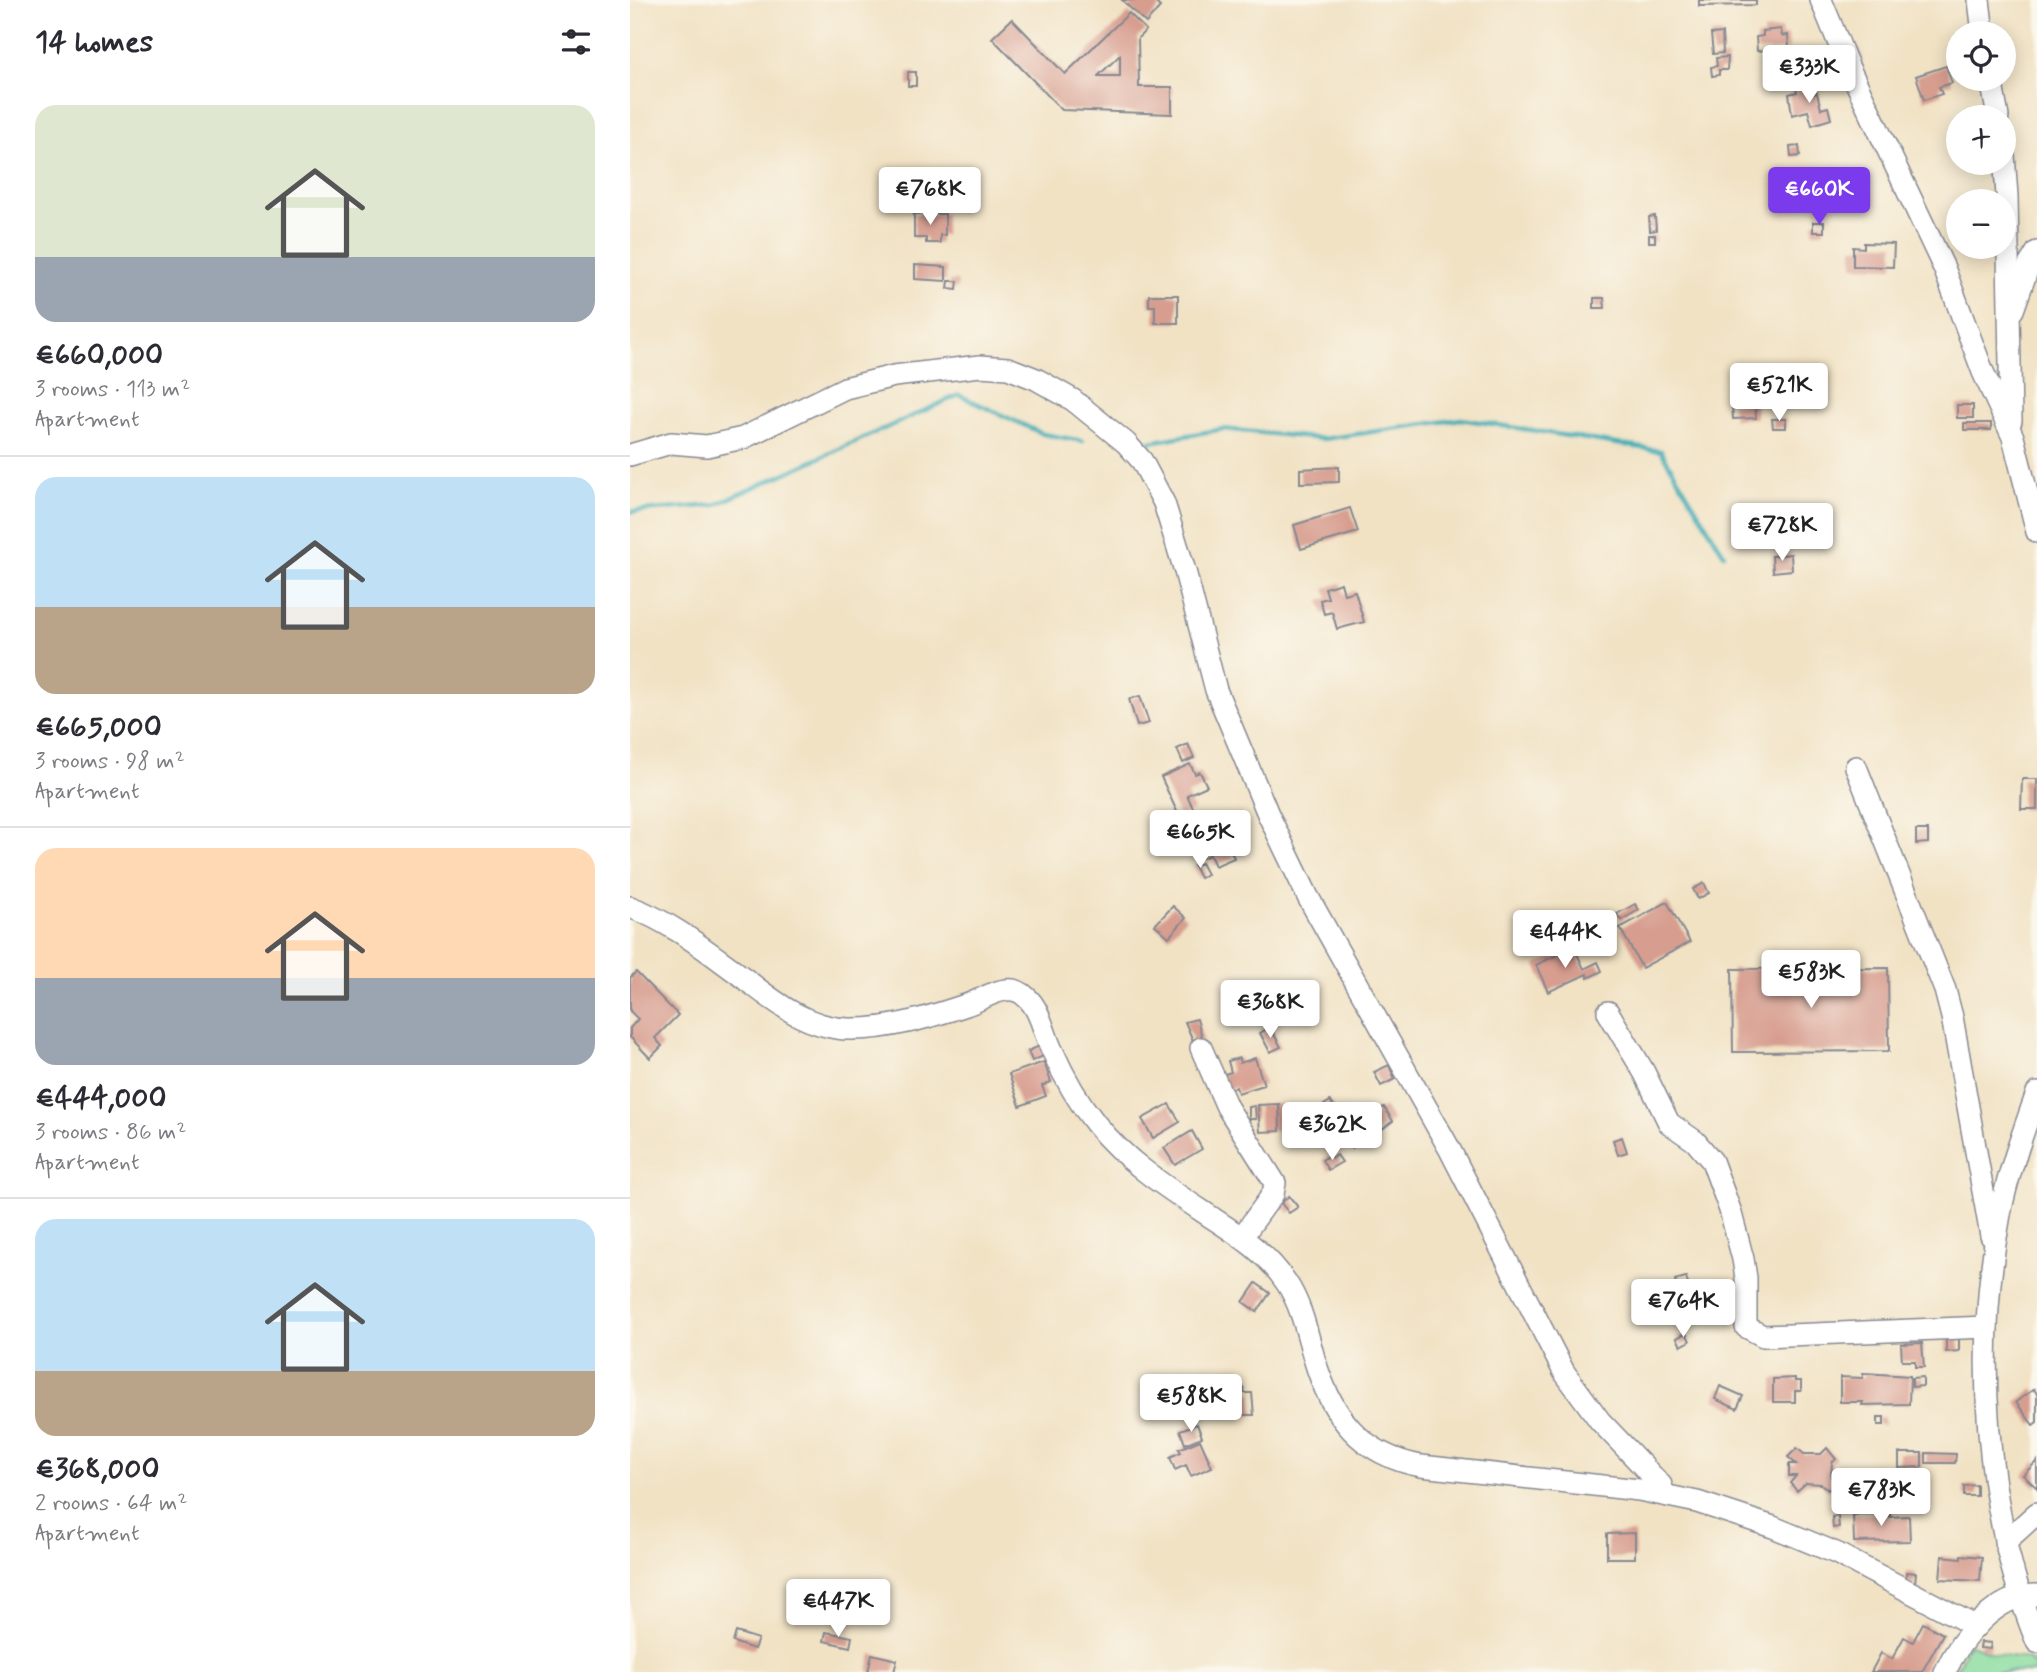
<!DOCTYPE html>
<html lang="en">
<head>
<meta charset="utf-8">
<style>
	:root { --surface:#fff; --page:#f2f2f3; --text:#2b2b33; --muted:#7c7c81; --line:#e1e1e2; --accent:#7c3aed }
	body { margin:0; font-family:Mynerve,sans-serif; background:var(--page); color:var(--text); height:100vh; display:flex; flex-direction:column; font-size:26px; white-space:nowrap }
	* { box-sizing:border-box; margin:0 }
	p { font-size:23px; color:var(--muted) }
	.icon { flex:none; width:38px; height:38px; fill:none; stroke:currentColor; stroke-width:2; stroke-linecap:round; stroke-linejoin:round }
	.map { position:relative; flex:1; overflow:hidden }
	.side { display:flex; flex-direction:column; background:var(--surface); width:630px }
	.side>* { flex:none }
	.tools { position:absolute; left:1316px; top:21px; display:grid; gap:14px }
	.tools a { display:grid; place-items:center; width:70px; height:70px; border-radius:50%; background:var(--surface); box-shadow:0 4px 18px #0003; font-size:35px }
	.price { position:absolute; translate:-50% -60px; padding:0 16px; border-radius:7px; background:#fff; color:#222; font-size:23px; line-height:46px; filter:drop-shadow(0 2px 4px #0008) }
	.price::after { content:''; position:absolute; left:50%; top:42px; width:21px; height:16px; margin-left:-10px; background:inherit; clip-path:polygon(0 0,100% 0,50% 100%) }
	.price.on { background:var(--accent); color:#fff }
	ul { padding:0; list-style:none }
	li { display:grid; align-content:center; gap:14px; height:371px; padding:0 35px }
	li+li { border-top:2px solid var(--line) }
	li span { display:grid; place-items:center; height:217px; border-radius:21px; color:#555 }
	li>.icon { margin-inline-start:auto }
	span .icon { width:126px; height:126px; fill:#fffc; stroke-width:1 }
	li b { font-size:30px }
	h2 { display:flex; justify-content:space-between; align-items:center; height:84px; padding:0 35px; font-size:30px }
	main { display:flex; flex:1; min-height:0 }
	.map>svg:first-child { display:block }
</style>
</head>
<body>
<main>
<section class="side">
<h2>14 homes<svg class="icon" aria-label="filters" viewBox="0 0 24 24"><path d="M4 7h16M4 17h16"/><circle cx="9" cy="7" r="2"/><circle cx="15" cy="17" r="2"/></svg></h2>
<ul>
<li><span style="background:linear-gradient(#dfe7d0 70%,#9aa5b1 0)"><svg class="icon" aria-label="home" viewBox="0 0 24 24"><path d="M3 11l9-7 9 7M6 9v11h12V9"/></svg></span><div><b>€660,000</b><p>3 rooms · 113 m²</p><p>Apartment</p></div></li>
<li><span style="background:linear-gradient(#bfe0f5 60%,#b9a48a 0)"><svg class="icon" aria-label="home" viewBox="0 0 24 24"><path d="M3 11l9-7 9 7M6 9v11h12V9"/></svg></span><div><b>€665,000</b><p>3 rooms · 98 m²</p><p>Apartment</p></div></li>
<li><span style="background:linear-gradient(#ffd9b3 60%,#9aa5b1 0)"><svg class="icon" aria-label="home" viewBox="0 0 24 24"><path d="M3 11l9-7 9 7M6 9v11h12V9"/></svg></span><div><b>€444,000</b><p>3 rooms · 86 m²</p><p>Apartment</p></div></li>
<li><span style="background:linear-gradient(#bfe0f5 70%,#b9a48a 0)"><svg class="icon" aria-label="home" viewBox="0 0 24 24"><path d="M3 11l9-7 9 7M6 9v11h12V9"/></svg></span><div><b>€368,000</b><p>2 rooms · 64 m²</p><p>Apartment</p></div></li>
</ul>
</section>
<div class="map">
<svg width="1407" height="1672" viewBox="0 0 1407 1672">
	<rect width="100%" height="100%" fill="#fbf7ec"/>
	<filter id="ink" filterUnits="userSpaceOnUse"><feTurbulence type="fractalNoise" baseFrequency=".0143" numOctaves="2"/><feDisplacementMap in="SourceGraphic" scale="14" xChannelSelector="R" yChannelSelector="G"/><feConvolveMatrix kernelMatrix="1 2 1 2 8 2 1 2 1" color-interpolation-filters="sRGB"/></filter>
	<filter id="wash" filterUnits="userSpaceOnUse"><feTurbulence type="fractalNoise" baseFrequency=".00686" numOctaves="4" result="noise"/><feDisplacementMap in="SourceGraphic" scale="28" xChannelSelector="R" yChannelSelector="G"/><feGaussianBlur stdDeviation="1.57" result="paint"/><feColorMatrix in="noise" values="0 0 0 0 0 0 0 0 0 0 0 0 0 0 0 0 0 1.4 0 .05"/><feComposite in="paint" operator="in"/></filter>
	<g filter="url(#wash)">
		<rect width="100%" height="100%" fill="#f1e2c4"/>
		<polygon fill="#87dc9e" stroke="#51867e" stroke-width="2" points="1338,1644 1362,1653 1397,1659 1403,1663 1407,1672 1325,1672"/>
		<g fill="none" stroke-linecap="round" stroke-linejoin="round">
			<g stroke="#3aabb5" stroke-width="4.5">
				<polyline points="514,443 593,429 693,439 831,419 1031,451 1094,554"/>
				<polyline points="0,512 85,505 329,395 413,434 453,441"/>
			</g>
		</g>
		<g id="blocks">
			<g fill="#d79d8f" fill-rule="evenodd">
				<polygon points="492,0 523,0 530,7 516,23"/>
				<polygon points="1069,0 1126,0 1126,5 1069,6"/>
				<path d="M499,13L516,30L508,38L509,87H542V114L432,110L362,38L382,19L435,74ZM490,55V76H468Z"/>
				<polygon points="1151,29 1152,36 1158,35 1159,49 1127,51 1126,37 1133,36 1133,31"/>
				<polygon points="1092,33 1093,53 1083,54 1081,34"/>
				<polygon points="1098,57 1097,70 1089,70 1089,75 1082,76 1081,67 1087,66 1086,58"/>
				<polygon points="1316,66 1322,83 1309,87 1312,94 1294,100 1286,76"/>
				<rect x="278" y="72" width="8" height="14"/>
				<polygon points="1180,84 1183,94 1187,93 1191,109 1198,107 1201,119 1182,125 1178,111 1162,115 1159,94 1167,92 1166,88"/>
				<polygon points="1169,146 1170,156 1161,157 1160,147"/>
				<polygon points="284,214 315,214 315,235 310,235 310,243 296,243 296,238 284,238"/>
				<polygon points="1025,216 1026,230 1020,231 1019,217"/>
				<rect x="1183" y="222" width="11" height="10"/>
				<rect x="1019" y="235" width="6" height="7"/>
				<polygon points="1234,243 1264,244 1263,267 1223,266 1223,247 1234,248"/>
				<polygon points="285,265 316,267 316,281 285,279"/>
				<polygon points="319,281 328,281 327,289 318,288"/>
				<polygon points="519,295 548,295 548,323 525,323 525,306 519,306"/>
				<polygon points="964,298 974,298 975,308 964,308"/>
				<polygon points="1125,403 1126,418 1103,419 1102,404"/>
				<rect x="1327" y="405" width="16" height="13"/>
				<polygon points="1142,419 1156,419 1156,428 1143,428"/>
				<rect x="1334" y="423" width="27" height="7"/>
				<polygon points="709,467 709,482 670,483 670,469"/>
				<polygon points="720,508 728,532 671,549 664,525"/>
				<polygon points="1161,554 1162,570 1143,572 1142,556"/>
				<polygon points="711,583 714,594 725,591 734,622 707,629 702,612 694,614 690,600 698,598 695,588"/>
				<polygon points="510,696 519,723 507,726 499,699"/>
				<polygon points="558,744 564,758 553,763 547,749"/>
				<polygon points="560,764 565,774 570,772 577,786 557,795 564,810 549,816 531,777"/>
				<polygon points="1392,779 1407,779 1407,809 1391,809"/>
				<polygon points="586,818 604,858 585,866 580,855 572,858 561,832 567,830 566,827"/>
				<polygon points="1286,830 1298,830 1298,843 1286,844"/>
				<polygon points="571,863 577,874 570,878 564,866"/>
				<polygon points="1074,883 1079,893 1068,899 1063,889"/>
				<polygon points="1037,902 1060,942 1012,968 990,928"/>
				<polygon points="1005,904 1009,910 991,920 987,914"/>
				<polygon points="543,906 556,918 539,937 525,925"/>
				<polygon points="944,947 954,969 968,962 972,971 958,978 957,974 918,992 906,965"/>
				<polygon points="1258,968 1259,1051 1103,1052 1102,969"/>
				<polygon points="6,972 48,1015 25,1038 32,1046 20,1058 0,1037 0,1028 8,1019 0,1011 0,978"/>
				<polygon points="567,1019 573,1040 564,1043 555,1022"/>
				<polygon points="640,1027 651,1047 640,1052 630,1033"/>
				<polygon points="412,1045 416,1055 402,1061 398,1051"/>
				<polygon points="609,1058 610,1063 625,1058 634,1085 608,1093 606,1087 597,1090 592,1075 601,1072 598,1061"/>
				<polygon points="414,1062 421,1082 412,1086 416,1096 390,1106 379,1074"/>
				<polygon points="759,1065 765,1079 751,1086 744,1072"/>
				<polygon points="700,1101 726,1134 724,1136 728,1143 722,1148 717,1141 714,1144 692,1115 699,1111 694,1105"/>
				<polygon points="539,1104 550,1122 523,1138 512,1119"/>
				<polygon points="649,1104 650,1131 630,1132 628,1105"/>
				<polygon points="625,1106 626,1119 619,1119 619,1107"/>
				<polygon points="754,1107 763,1121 748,1132 738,1118"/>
				<polygon points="562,1131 572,1149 545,1165 534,1148"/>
				<polygon points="992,1137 997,1152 988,1155 983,1140"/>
				<polygon points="700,1155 702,1158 707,1155 712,1162 698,1170 692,1160"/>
				<polygon points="659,1196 668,1207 659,1213 651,1203"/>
				<polygon points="1056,1277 1060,1291 1049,1294 1045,1280"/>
				<polygon points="626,1283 640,1293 627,1312 613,1302"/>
				<polygon points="1056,1333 1060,1341 1051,1346 1047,1338"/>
				<polygon points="1316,1335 1329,1335 1329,1351 1316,1352"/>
				<polygon points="1292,1343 1294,1367 1285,1367 1285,1361 1272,1361 1271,1344"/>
				<polygon points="1233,1373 1280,1376 1279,1404 1232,1405 1233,1402 1210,1402 1210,1377 1233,1378"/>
				<polygon points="1293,1377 1293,1386 1282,1387 1282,1378"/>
				<polygon points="1165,1378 1165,1381 1171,1381 1171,1391 1165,1391 1165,1402 1143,1402 1143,1379"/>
				<polygon points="1090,1386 1113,1396 1107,1409 1085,1399"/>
				<polygon points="614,1388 614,1393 622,1393 624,1415 610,1415 609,1402 604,1403 604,1389"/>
				<polygon points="1404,1389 1407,1394 1407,1422 1403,1425 1386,1402"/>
				<rect x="1248" y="1417" width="6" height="8"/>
				<polygon points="567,1424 572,1437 555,1444 550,1430"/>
				<polygon points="570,1440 582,1467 561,1476 556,1465 545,1470 540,1457 551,1452 549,1449"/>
				<polygon points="1167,1448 1174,1454 1191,1454 1197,1448 1206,1459 1202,1462 1201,1477 1206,1484 1198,1490 1191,1484 1176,1483 1167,1491 1160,1483 1166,1476 1159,1476 1159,1464 1166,1464 1158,1457"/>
				<polygon points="1269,1453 1292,1453 1292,1467 1269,1468"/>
				<polygon points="1296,1453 1326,1454 1325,1463 1296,1463"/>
				<polygon points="1407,1461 1407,1488 1393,1475"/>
				<polygon points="1347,1485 1347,1496 1334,1496 1334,1486"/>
				<polygon points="1260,1513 1260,1517 1279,1516 1280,1541 1224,1542 1223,1515"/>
				<polygon points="1208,1516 1209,1527 1203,1528 1202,1517"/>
				<polygon points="1005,1533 1005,1558 977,1558 977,1534"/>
				<polygon points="1331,1555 1352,1557 1350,1581 1310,1579 1312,1556 1331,1558"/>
				<polygon points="1276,1572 1286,1573 1285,1583 1276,1583"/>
				<polygon points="1293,1623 1313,1634 1292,1672 1241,1672 1251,1653 1262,1659 1274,1637 1283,1642"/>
				<polygon points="106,1632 128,1639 124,1649 103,1642"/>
				<polygon points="196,1632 222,1637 220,1647 194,1641"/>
				<polygon points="1351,1642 1361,1643 1360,1649 1350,1648"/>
				<polygon points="242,1654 267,1660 264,1672 238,1672"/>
			</g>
		</g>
	</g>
	<g filter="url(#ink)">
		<use href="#blocks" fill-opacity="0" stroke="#868891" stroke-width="2"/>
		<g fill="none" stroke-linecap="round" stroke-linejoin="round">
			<g stroke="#868891" stroke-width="24">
				<g id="minor">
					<polyline points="1191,0 1219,68 1314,268 1353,372 1383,437 1407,532"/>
					<polyline points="1349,0 1353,33"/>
					<polyline points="1361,79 1368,117"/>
					<polyline points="1374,155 1377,196 1381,421"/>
					<polyline points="1383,310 1399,265 1407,252"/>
					<polyline points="0,455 41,443 77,446 113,438 215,388 264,376 350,366 378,368 406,379 443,400 496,443 512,461 534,503 555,571 586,690 638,814 678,897 819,1148 934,1372 970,1421 1031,1485 1034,1494"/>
					<polyline points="1226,767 1315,990 1322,1017 1361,1236"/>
					<path d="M0,907C39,921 73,948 106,972C140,998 174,1028 219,1029C258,1030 300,1017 336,1005C349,1001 363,991 376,990C384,989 391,992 396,997C410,1008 414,1034 422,1050C433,1075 449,1103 466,1124C498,1164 542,1191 584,1219C612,1237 637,1254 656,1282C671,1304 677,1333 684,1358C701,1416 731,1455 791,1466L1009,1490L1067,1502L1143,1527L1206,1553L1345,1626"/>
					<polyline points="978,1012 1014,1072 1039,1123 1065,1141 1082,1161 1100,1210 1113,1259 1116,1278 1116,1327 1133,1336 1357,1327"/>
					<polyline points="571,1048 597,1107 645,1183 643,1194 612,1237"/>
					<path d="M1407,1093C1393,1133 1378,1173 1370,1214C1344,1351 1354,1512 1407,1642"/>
					<polyline points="1375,1542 1407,1513"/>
					<path d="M1315,1672C1330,1639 1367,1593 1407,1595"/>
				</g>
			</g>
			<use href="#minor" stroke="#fff" stroke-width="21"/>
		</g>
	</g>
</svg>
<div class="tools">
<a><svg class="icon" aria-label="locate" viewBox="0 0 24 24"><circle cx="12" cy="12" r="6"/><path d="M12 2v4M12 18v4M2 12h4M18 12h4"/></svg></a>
<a>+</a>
<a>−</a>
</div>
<b class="price" style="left:1179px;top:105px">€333K</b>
<b class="price" style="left:300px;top:227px">€768K</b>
<b class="price on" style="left:1189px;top:227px">€660K</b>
<b class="price" style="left:1149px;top:423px">€521K</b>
<b class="price" style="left:1152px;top:563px">€728K</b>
<b class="price" style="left:570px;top:870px">€665K</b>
<b class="price" style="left:935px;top:970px">€444K</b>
<b class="price" style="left:1181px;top:1010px">€583K</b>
<b class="price" style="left:640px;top:1040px">€368K</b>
<b class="price" style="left:702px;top:1162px">€362K</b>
<b class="price" style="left:1053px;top:1339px">€764K</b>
<b class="price" style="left:561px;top:1434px">€588K</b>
<b class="price" style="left:1251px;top:1528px">€783K</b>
<b class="price" style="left:208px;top:1639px">€447K</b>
</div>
</main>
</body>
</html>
